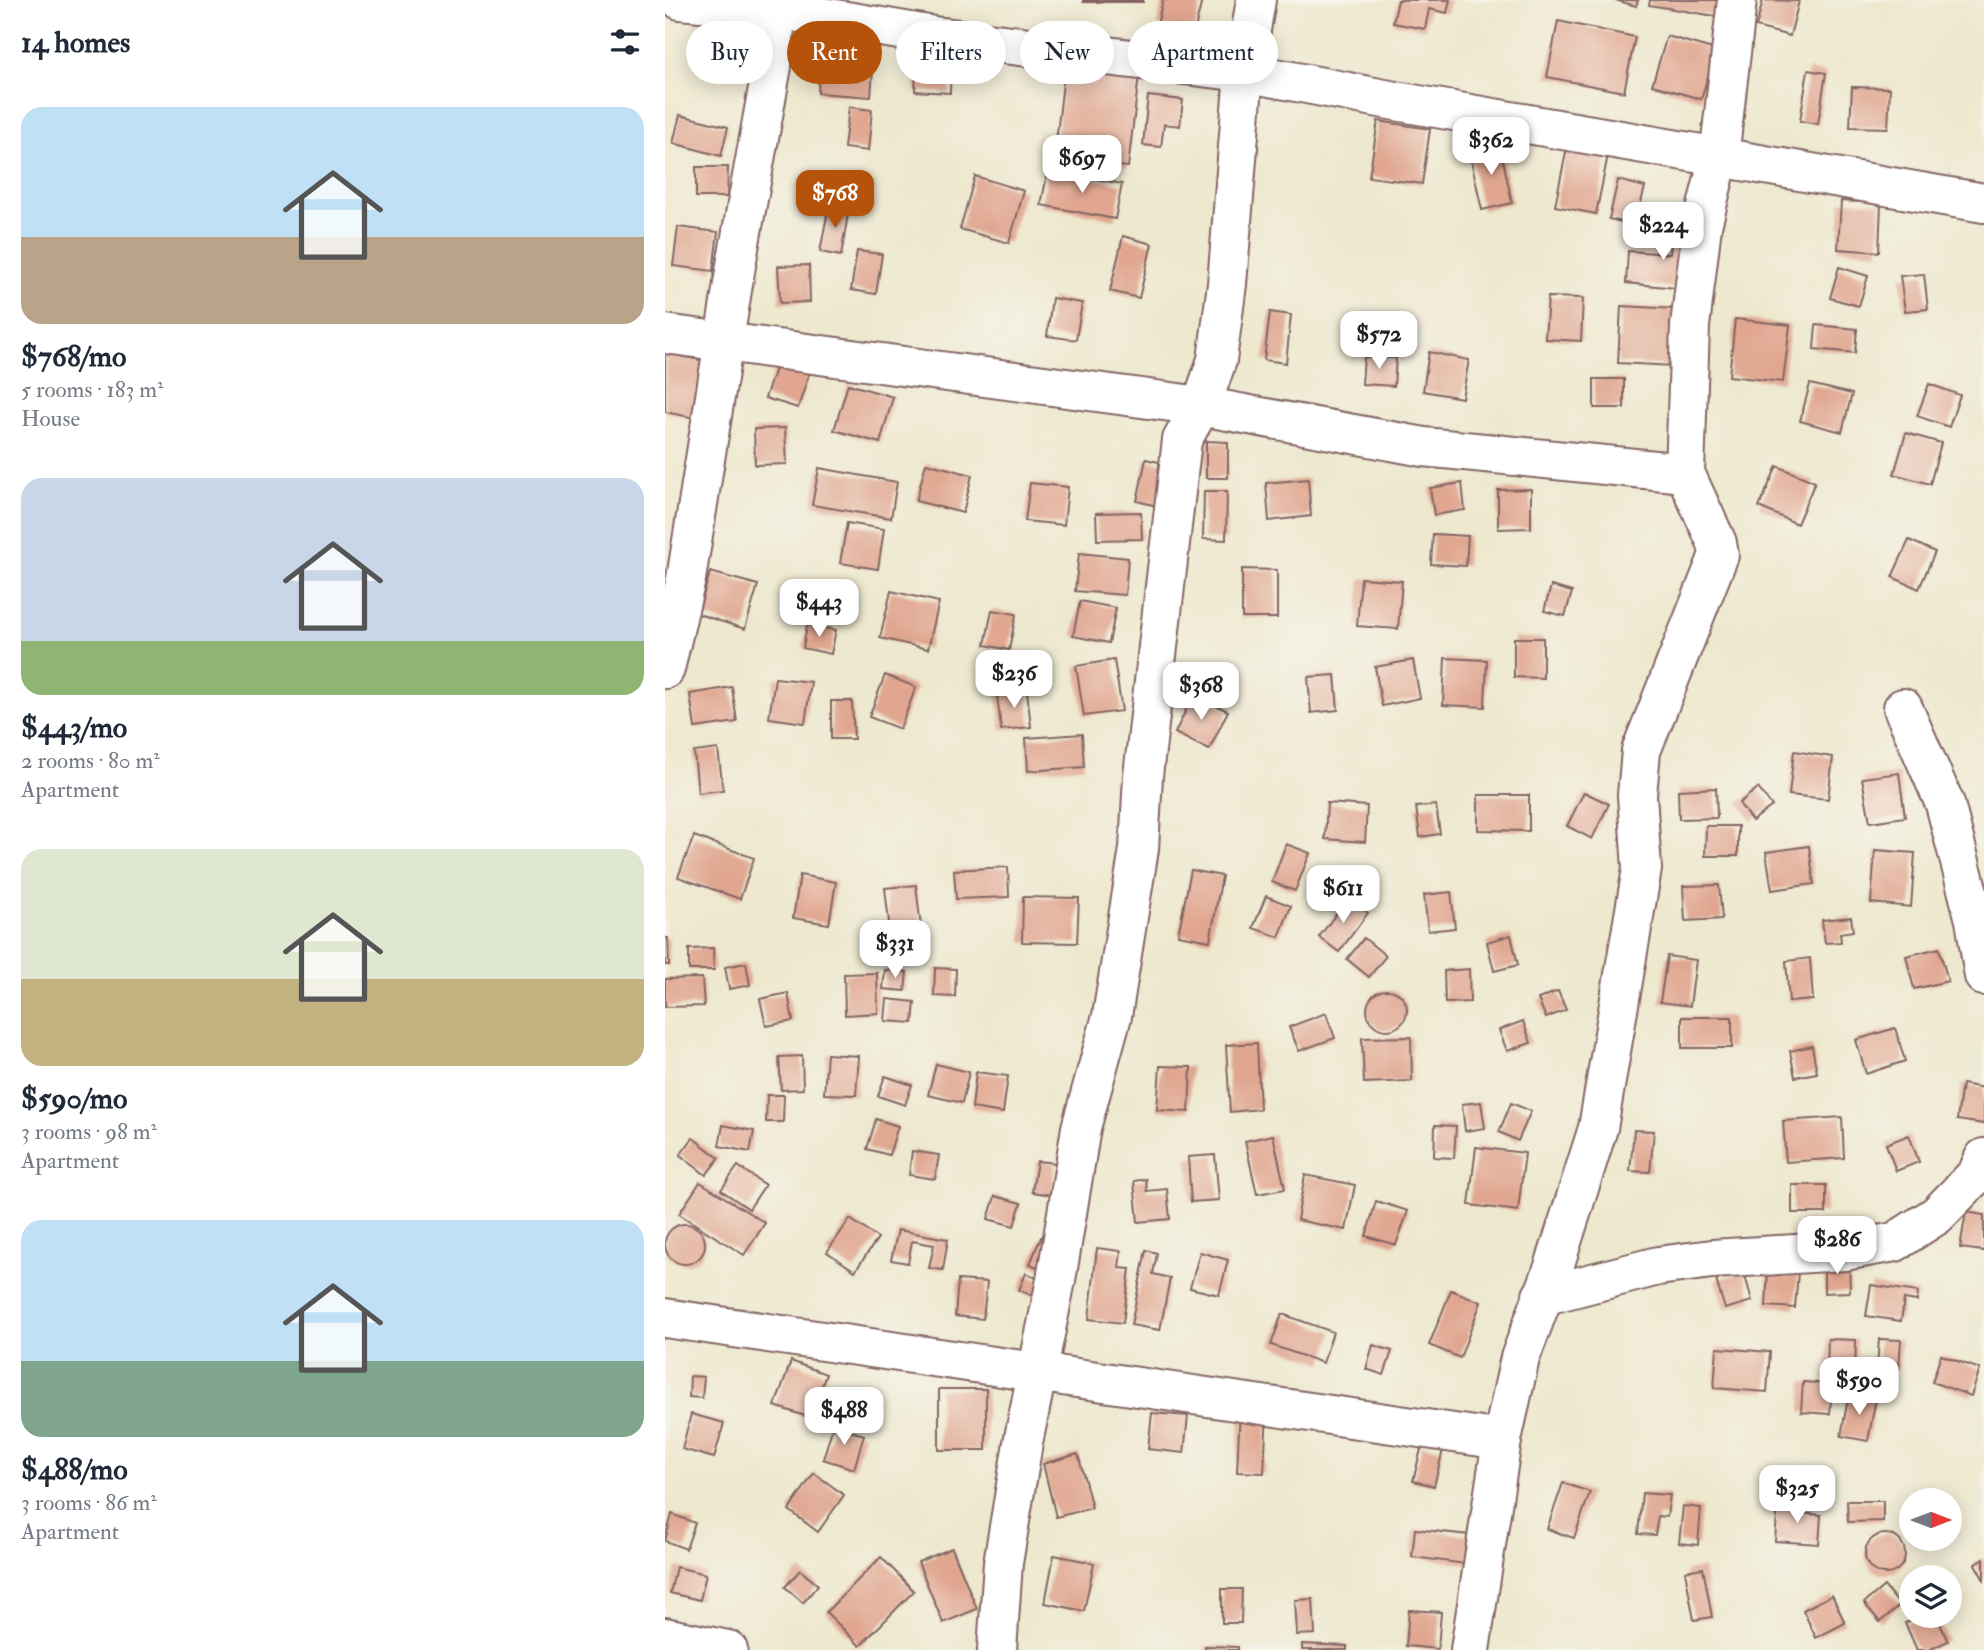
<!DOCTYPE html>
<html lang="en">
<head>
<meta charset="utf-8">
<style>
	:root { --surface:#fff; --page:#f2f2f3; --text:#1f2937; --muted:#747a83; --accent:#b45309 }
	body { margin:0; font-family:"IM FELL Double Pica",serif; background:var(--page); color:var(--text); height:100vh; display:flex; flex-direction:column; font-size:26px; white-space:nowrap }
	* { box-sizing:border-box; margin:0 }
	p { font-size:23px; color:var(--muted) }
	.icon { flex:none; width:38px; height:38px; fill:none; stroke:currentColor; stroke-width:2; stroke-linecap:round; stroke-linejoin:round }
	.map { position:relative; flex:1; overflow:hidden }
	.panel { display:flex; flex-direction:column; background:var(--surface); width:665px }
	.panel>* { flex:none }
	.hud { position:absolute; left:21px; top:21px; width:665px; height:63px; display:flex; gap:14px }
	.needle { width:46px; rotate:90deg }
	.buttons { position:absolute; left:1234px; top:1488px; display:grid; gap:14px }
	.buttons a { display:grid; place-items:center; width:63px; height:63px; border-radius:50%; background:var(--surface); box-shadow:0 4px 18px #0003; font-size:35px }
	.price { position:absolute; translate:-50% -60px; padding:0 16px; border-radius:14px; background:#fff; color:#222; font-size:23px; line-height:46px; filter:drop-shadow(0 2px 4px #0008) }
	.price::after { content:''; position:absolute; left:50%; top:42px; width:21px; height:16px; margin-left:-10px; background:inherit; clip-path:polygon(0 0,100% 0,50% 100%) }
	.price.active { background:var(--accent); color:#fff }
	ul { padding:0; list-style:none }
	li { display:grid; align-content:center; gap:14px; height:371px; padding:0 21px }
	li span { display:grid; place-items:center; height:217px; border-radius:21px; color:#555 }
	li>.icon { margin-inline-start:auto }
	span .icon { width:126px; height:126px; fill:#fffc; stroke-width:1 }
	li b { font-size:30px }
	h2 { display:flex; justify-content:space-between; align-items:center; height:84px; padding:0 21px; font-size:30px }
	.tag { padding:0 24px; border-radius:32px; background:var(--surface); box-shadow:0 4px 18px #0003; font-size:24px; line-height:63px }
	.tag.active { background:var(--accent); color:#fff }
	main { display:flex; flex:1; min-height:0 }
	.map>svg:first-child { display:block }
</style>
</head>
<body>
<main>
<section class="panel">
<h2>14 homes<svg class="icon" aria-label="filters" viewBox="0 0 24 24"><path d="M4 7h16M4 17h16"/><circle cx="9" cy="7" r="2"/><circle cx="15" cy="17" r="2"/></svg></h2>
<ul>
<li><span style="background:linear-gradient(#bfe0f5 60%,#b9a48a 0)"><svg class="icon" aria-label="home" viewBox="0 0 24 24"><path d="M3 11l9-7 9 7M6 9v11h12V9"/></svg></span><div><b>$768/mo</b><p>5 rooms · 183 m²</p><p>House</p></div></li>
<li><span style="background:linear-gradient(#c9d6e8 75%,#8fb573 0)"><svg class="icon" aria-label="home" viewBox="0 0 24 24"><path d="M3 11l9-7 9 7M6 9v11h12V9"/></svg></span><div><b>$443/mo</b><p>2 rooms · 80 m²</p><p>Apartment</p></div></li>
<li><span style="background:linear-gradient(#dfe7d0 60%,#c2b280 0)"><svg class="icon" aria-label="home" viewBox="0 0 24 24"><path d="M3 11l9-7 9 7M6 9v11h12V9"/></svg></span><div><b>$590/mo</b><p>3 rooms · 98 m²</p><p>Apartment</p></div></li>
<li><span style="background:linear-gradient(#bfe0f5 65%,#7fa58c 0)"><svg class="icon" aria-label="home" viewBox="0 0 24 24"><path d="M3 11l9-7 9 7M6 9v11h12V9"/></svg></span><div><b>$488/mo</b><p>3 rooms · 86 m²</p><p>Apartment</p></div></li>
</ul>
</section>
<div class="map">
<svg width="1319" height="1650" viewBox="0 0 1319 1650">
	<rect width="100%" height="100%" fill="#f7f3e8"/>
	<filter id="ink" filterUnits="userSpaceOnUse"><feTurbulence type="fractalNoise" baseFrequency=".0143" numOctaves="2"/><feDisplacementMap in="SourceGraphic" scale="14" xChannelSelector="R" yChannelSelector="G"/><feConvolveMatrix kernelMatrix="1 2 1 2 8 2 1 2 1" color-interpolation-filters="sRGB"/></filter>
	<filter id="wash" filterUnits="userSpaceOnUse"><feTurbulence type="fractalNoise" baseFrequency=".00686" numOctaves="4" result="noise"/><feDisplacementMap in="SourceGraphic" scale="28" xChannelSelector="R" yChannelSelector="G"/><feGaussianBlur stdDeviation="1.57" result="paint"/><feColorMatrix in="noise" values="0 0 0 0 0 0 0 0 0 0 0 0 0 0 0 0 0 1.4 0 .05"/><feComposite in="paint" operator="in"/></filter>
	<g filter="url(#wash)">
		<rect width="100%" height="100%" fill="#ede8ce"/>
		<g id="blocks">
			<g fill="#e0a690">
				<rect x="418" y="0" width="60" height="2"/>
				<polygon points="498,0 537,0 529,33 492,25"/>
				<polygon points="733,0 785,0 782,13 764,9 760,29 728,23"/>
				<polygon points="950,0 973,0 971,6"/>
				<polygon points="985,0 1059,0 1056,17 984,5"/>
				<polygon points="1098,0 1134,1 1125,36 1091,27"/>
				<polygon points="66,18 96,18 95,65 64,64"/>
				<polygon points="893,21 970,37 959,92 882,77"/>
				<polygon points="1002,36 1051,50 1036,99 987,85"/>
				<polygon points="252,52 286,53 285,93 250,91"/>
				<polygon points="155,53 209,56 206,97 153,93"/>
				<polygon points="400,66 474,75 463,167 389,159"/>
				<polygon points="1143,70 1161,73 1153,124 1135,121"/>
				<polygon points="1187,87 1225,88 1223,128 1185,127"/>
				<polygon points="483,96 518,100 515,126 499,124 496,147 478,145"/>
				<polygon points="184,107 207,110 203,151 179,148"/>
				<polygon points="15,115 63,127 56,156 8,143"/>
				<polygon points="713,121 765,129 757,184 704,177"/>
				<polygon points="903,142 944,150 931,214 890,206"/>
				<polygon points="835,145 847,203 817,210 804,151"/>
				<polygon points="31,167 63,167 62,197 31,197"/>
				<polygon points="383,170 457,184 450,219 376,205"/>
				<polygon points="310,176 359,191 344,243 295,229"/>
				<polygon points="953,180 980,187 970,225 944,219"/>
				<polygon points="1176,201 1216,203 1214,252 1173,249"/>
				<polygon points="164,205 184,208 176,256 155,252"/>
				<polygon points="1008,222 1027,224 1021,289 961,283 963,251 1005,254"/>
				<polygon points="13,227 53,232 48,271 8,266"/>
				<polygon points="458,236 487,244 474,298 445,291"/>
				<polygon points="192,251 217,254 211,294 186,290"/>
				<polygon points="144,265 145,302 115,303 113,266"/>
				<polygon points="1174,267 1203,276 1194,306 1165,298"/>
				<polygon points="1259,274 1263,309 1240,311 1235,276"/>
				<polygon points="883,297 918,298 916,341 880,339"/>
				<polygon points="387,298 417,303 411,340 382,336"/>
				<polygon points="956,306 1012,309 1009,366 953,363"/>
				<polygon points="605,312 626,315 621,363 599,360"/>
				<polygon points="1070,319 1125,325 1118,382 1064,376"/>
				<polygon points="1151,325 1192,329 1190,353 1149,349"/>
				<polygon points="764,352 804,360 797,398 758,391"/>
				<polygon points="0,353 55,364 45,421 0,412"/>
				<polygon points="699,357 731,358 729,386 697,384"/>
				<polygon points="113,360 145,371 133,408 100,398"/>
				<rect x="929" y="379" width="30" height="29"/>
				<polygon points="183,384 228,397 215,443 169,430"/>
				<polygon points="1145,384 1187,394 1177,432 1135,421"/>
				<polygon points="1264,384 1295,395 1284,427 1252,416"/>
				<polygon points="120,428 122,464 90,465 89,429"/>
				<polygon points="1241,433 1276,443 1265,484 1229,474"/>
				<polygon points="541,441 563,442 563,478 541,478"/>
				<polygon points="481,459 514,467 504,509 472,501"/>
				<polygon points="261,463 307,475 298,513 251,501"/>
				<polygon points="1112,466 1150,482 1132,524 1094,507"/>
				<polygon points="154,468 232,482 226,518 147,505"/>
				<polygon points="643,479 646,516 604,521 601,483"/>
				<polygon points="365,483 403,487 399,525 360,521"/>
				<polygon points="797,483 800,510 769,515 765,488"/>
				<polygon points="866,489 866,528 833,529 833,490"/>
				<polygon points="539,491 562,491 561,540 538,539"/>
				<polygon points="476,512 477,539 432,540 431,513"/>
				<polygon points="182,523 219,529 213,569 175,563"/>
				<polygon points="768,534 803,536 801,566 766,564"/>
				<polygon points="1244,540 1270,552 1254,589 1227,577"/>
				<polygon points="414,553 463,558 460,595 410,591"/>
				<polygon points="577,569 612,570 612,618 577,618"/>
				<polygon points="45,572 93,585 80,629 33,614"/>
				<polygon points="696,578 737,581 733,629 692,626"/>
				<polygon points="886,586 907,592 900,616 879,611"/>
				<polygon points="226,591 274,602 263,649 215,638"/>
				<polygon points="415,601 451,608 444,643 408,636"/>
				<polygon points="327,610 351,614 344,650 320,645"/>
				<polygon points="142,625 171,630 166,654 138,648"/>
				<polygon points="849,638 878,638 878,678 849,677"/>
				<polygon points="780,658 822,660 820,707 778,705"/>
				<polygon points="449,660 457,711 419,716 411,666"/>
				<polygon points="748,660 755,698 717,706 710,667"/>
				<polygon points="220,675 251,687 235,729 204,717"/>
				<polygon points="670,675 673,710 646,713 643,677"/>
				<polygon points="110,678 146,682 140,723 104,718"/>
				<polygon points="67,687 72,722 30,728 25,694"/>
				<polygon points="362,691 366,727 336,730 332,694"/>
				<polygon points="528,695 563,711 544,750 510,733"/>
				<polygon points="166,701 187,701 189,739 166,739"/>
				<polygon points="417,734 419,767 363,771 361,738"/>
				<polygon points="53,749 58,790 33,793 29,752"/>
				<polygon points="1129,751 1168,757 1163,799 1124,795"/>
				<polygon points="1234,773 1240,817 1205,822 1197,778"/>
				<polygon points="1051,788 1052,818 1014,819 1013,790"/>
				<polygon points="1093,788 1107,806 1087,821 1074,803"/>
				<polygon points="919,792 944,804 927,839 902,826"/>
				<polygon points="813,795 864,795 864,831 813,830"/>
				<polygon points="662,803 702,806 700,842 660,839"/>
				<polygon points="771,805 775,834 755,837 751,807"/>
				<polygon points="1041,826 1073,826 1073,856 1040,856"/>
				<polygon points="29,836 89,858 75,899 13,877"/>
				<polygon points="621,844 645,853 630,891 607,882"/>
				<polygon points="1144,846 1149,884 1107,890 1101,852"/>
				<polygon points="1210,850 1250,853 1246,907 1206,903"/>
				<polygon points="343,867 344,897 291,899 289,870"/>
				<polygon points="526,870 557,876 545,941 513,935"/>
				<polygon points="135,875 171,882 164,924 128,918"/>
				<polygon points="251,885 256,927 225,931 220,888"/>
				<polygon points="1054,885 1057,919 1020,921 1018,886"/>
				<polygon points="786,892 790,928 763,931 759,895"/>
				<polygon points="601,896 626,906 614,937 588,928"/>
				<polygon points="358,897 414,898 412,943 357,942"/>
				<polygon points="683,898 703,913 674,952 654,937"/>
				<polygon points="1186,917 1188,931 1175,933 1176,942 1160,943 1157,920"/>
				<polygon points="846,935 853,965 829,971 822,942"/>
				<polygon points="0,938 3,938 4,965 0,965"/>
				<polygon points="699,938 721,956 704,977 682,959"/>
				<polygon points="48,948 49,970 24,970 24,949"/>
				<polygon points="1274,948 1283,981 1249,989 1241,956"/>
				<polygon points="1002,956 1031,960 1025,1006 995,1002"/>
				<polygon points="1145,958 1148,1000 1124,1002 1121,961"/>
				<polygon points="81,963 85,985 64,989 60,967"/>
				<polygon points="270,968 291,969 290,997 269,996"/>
				<polygon points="804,969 805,1002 780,1003 779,971"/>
				<polygon points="220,970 242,972 240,991 218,989"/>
				<polygon points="212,973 213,1013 180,1015 179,974"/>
				<polygon points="37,978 39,1006 0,1007 0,979"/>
				<circle cx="722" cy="1010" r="20"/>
				<polygon points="893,991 901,1010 881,1018 873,999"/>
				<polygon points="123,993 128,1021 101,1026 95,999"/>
				<polygon points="222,999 250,1002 248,1023 220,1021"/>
				<polygon points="661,1013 670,1038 634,1051 624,1027"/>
				<rect x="1017" y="1017" width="50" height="31"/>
				<polygon points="858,1021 866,1043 842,1051 834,1030"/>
				<polygon points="1230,1028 1240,1061 1201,1074 1191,1040"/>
				<polygon points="746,1037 747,1081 699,1083 697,1038"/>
				<polygon points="592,1043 595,1109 565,1112 561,1045"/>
				<polygon points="1147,1046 1152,1073 1130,1077 1125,1051"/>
				<polygon points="162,1054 194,1056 191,1095 159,1094"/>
				<polygon points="137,1056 138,1089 116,1090 114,1057"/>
				<polygon points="271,1064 304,1072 297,1103 263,1095"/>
				<polygon points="495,1066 526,1067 524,1112 492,1110"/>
				<polygon points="311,1072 343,1076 338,1113 307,1108"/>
				<polygon points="220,1076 247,1085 240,1105 213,1096"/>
				<polygon points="1297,1084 1319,1088 1319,1124 1292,1120"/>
				<polygon points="102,1095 119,1095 118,1122 101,1122"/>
				<polygon points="816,1102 820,1128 800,1131 797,1104"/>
				<polygon points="846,1103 866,1111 853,1141 834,1132"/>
				<polygon points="1177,1117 1179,1158 1121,1162 1118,1121"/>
				<polygon points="211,1119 233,1126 224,1155 202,1149"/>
				<polygon points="58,1125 89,1131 85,1152 54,1146"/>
				<polygon points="770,1125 791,1126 789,1158 769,1157"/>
				<polygon points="969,1130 989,1131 985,1172 965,1171"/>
				<polygon points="608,1135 620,1189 592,1194 580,1141"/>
				<polygon points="1244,1135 1254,1162 1231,1171 1221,1144"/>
				<polygon points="28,1138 54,1158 41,1175 15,1155"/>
				<polygon points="811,1147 860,1153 853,1211 804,1205"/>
				<polygon points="247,1151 274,1155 270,1179 244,1175"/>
				<polygon points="550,1155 554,1200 526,1202 523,1157"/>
				<polygon points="372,1161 390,1163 387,1195 367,1192"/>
				<polygon points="73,1166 100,1185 84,1209 56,1190"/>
				<polygon points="640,1175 690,1185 681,1230 632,1220"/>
				<polygon points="481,1179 482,1191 502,1189 505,1219 473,1222 469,1181"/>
				<polygon points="35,1182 100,1223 79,1255 14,1214"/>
				<rect x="1127" y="1185" width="34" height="28"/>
				<polygon points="330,1196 356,1203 349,1226 323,1219"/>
				<polygon points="711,1201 743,1211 731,1245 701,1236"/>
				<polygon points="1301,1212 1319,1215 1319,1251 1295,1248"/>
				<polygon points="185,1219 213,1238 190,1271 162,1252"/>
				<circle cx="20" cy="1244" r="20"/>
				<polygon points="233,1230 283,1239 278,1270 264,1268 269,1245 247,1241 243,1263 226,1260"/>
				<polygon points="376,1237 392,1244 381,1271 365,1264"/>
				<polygon points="432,1248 456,1251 454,1268 465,1269 458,1323 424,1319"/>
				<polygon points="481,1250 492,1253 488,1274 505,1278 495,1330 466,1325"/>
				<polygon points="535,1252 563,1260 554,1295 525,1288"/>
				<polygon points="1184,1259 1185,1292 1159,1293 1159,1260"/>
				<polygon points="1103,1270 1133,1272 1130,1308 1101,1306"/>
				<polygon points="1079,1272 1087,1301 1060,1309 1051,1280"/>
				<polygon points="361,1273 387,1285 380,1301 354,1290"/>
				<polygon points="293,1280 322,1282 318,1319 290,1316"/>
				<polygon points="1206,1285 1253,1292 1252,1301 1239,1299 1236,1321 1201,1316"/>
				<polygon points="786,1290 816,1302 795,1358 764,1345"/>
				<polygon points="617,1314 668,1332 658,1363 606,1345"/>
				<polygon points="1163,1339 1191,1340 1190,1374 1162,1374"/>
				<polygon points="1214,1339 1236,1340 1234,1369 1212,1368"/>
				<polygon points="708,1345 727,1351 719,1375 701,1369"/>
				<polygon points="1052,1348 1105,1352 1102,1392 1049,1388"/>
				<polygon points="1276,1355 1315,1369 1306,1396 1267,1382"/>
				<polygon points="126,1361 161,1374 146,1418 110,1406"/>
				<polygon points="25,1376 39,1377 37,1398 24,1397"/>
				<polygon points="1138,1382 1167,1384 1165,1414 1136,1412"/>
				<rect x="274" y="1389" width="47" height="61"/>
				<polygon points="1184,1393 1211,1398 1203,1441 1176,1436"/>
				<polygon points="575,1409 602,1410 599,1473 572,1472"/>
				<polygon points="487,1413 523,1416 519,1453 483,1449"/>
				<polygon points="26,1414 59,1423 49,1458 17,1449"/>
				<polygon points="168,1426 199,1435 189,1469 158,1459"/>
				<polygon points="757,1445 778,1450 769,1486 748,1481"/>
				<polygon points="413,1454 427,1508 391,1517 378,1464"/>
				<polygon points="149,1473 179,1495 153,1532 124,1510"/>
				<polygon points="898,1483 925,1492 909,1538 882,1529"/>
				<polygon points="977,1493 1005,1495 1002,1517 993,1516 990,1535 973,1534"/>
				<polygon points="1182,1501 1218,1501 1218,1521 1183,1522"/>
				<polygon points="1113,1502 1134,1503 1134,1513 1156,1515 1154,1544 1110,1541"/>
				<polygon points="1018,1506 1036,1508 1033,1545 1014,1543"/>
				<polygon points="7,1514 30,1523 21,1549 0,1541"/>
				<polygon points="750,1529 813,1536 809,1565 747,1557"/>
				<circle cx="1220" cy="1554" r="20"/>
				<polygon points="287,1548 312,1609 278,1623 253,1562"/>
				<polygon points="389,1555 429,1563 419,1611 380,1603"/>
				<polygon points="216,1557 249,1591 195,1646 161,1612"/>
				<polygon points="1319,1558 1319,1580 1310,1564"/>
				<polygon points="11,1567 41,1574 35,1600 5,1593"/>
				<polygon points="1038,1568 1047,1617 1029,1620 1020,1571"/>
				<polygon points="135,1570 153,1585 138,1603 120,1587"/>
				<polygon points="1219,1586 1235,1605 1215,1622 1199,1603"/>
				<polygon points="557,1589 577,1589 576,1623 557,1623"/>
				<polygon points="1167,1595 1180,1623 1151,1638 1138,1610"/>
				<polygon points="648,1599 650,1634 632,1635 630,1600"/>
				<polygon points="744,1610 776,1612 773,1649 741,1646"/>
				<polygon points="1258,1615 1271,1615 1283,1641 1264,1650 1252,1650 1240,1623"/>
				<polygon points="637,1644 682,1646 682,1650 637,1650"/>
				<polygon points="540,1646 573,1647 573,1650 540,1650"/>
			</g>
		</g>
	</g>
	<g filter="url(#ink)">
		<use href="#blocks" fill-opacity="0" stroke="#836564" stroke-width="2"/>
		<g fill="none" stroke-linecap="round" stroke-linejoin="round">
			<g stroke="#836564" stroke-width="42">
				<g id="minor">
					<polyline points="15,0 111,9 269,36 579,72 725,100 1319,203"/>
					<polyline points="0,334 536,406 759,447 1020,473"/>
					<polyline points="0,669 21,579 71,265 107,66 112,0"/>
					<polyline points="1238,708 1280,804 1310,920 1319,976"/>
					<polyline points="877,1296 993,1266 1047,1259 1179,1251 1230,1242 1272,1215 1312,1174 1319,1158"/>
					<polyline points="0,1318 837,1440"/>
					<polyline points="0,1637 63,1650"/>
					<polyline points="332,1650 338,1563 358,1443 391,1280 416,1128 447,1016 474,849 478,776 517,440 536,406 552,360 562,284 579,72 591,0"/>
					<polyline points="805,1650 837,1440 855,1358 889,1267 933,1128 977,869 972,795 976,751 1054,555 1052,543 1020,473 1025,326 1037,226 1054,158 1072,0"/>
				</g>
			</g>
			<use href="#minor" stroke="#fff" stroke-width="38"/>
		</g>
	</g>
</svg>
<div class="buttons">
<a><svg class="needle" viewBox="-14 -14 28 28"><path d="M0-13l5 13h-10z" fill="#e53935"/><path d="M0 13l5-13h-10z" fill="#747a83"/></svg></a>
<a><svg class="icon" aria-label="layers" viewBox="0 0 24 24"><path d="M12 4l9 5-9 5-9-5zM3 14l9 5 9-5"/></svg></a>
</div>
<b class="price" style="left:826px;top:177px">$362</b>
<b class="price" style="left:417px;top:195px">$697</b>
<b class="price active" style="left:170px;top:230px">$768</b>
<b class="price" style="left:998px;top:262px">$224</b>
<b class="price" style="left:714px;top:371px">$572</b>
<b class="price" style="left:154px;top:639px">$443</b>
<b class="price" style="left:349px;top:710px">$236</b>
<b class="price" style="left:536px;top:722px">$368</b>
<b class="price" style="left:678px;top:925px">$611</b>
<b class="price" style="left:230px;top:980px">$331</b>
<b class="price" style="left:1172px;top:1276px">$286</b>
<b class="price" style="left:1194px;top:1417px">$590</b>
<b class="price" style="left:179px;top:1447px">$488</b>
<b class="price" style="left:1132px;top:1525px">$325</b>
<div class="hud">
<a class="tag">Buy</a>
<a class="tag active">Rent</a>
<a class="tag">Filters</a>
<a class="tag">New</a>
<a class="tag">Apartment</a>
</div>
</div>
</main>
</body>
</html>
